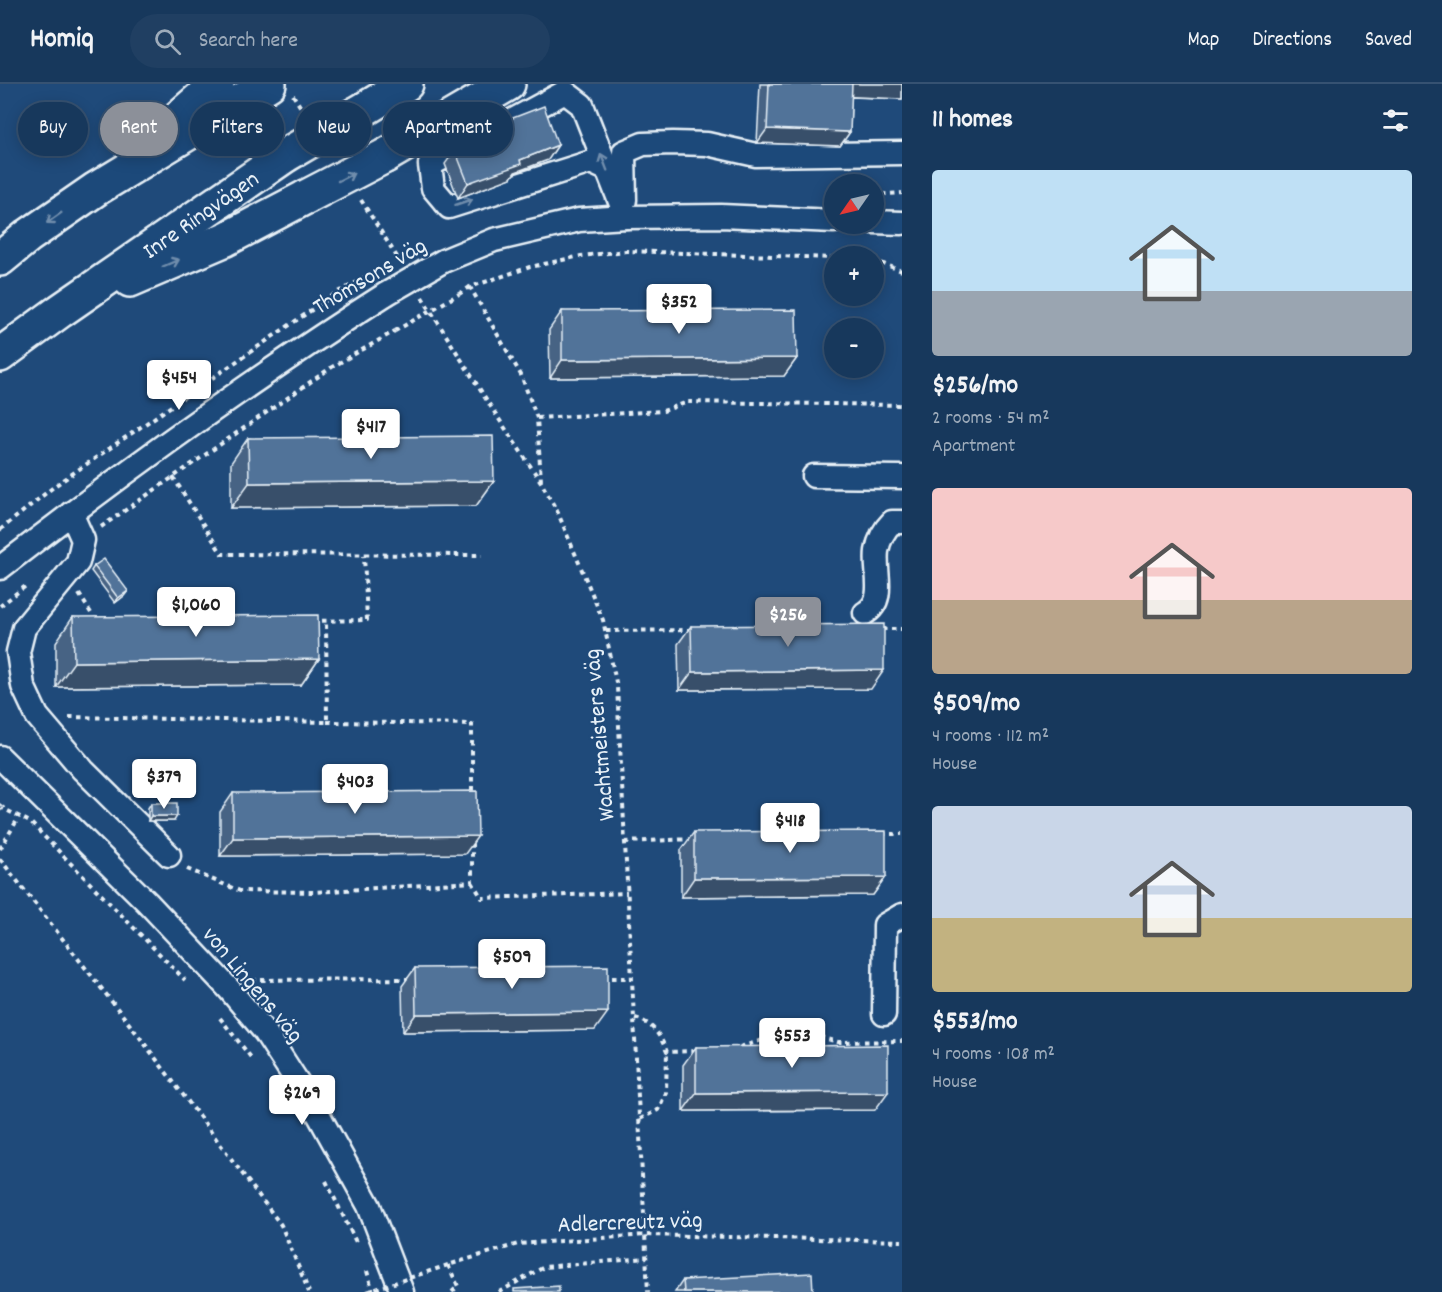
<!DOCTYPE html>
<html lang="en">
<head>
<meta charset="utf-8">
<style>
	:root { --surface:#17385c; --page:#203f62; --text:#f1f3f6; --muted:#9eacbb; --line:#365272; --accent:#8c9099 }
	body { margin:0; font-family:Dekko,sans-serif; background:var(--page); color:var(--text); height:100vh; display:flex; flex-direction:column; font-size:22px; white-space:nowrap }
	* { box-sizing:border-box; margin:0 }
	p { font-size:20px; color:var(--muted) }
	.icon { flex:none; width:33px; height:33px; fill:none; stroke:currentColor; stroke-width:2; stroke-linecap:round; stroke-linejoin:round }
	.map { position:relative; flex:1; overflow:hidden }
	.side { display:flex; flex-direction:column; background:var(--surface); width:540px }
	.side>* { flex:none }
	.top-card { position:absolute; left:18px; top:18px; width:570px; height:54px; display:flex; gap:12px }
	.needle { width:39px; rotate:236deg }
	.tools { position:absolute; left:824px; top:90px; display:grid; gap:12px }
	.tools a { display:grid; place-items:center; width:60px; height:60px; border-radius:50%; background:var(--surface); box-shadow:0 3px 15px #0003,0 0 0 2px var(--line); font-size:30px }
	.price { position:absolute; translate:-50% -51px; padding:0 14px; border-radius:6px; background:#fff; color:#222; font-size:20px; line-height:39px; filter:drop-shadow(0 2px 3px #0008) }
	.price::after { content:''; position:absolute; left:50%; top:36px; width:18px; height:14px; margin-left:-9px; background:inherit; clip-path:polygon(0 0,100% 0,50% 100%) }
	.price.current { background:var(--accent); color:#fff }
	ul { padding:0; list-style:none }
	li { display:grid; align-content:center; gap:12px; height:318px; padding:0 30px }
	li span { display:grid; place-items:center; height:186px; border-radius:6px; color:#555 }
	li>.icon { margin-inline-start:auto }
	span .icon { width:108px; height:108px; fill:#fffc; stroke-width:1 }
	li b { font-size:26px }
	h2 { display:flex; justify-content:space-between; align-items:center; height:72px; padding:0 30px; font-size:26px }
	.pill { padding:0 21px; border-radius:27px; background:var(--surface); box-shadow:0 3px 15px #0003,0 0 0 2px var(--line); font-size:21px; line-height:54px }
	.pill.current { background:var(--accent); color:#fff }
	header { display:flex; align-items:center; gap:36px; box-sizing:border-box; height:84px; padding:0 30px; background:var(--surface); border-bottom:2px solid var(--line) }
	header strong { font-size:28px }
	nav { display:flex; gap:33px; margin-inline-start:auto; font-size:21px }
	.search { width:420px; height:54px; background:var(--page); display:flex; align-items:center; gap:15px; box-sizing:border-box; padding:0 21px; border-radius:33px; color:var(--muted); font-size:22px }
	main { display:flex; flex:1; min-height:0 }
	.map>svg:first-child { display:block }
</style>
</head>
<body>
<header>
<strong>Homiq</strong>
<div class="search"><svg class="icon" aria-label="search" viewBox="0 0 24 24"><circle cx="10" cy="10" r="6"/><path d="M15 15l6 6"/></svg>Search here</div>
<nav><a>Map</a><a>Directions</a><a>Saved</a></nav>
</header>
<main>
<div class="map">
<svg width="902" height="1208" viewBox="0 0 902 1208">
	<rect width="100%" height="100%" fill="#1f4a7a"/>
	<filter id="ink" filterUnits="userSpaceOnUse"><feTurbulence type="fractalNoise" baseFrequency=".0167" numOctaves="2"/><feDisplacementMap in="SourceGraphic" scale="12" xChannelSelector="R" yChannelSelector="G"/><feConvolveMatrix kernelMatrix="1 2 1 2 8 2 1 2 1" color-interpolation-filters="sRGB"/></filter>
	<g filter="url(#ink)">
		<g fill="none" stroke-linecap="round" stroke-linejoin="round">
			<g stroke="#e8f1f8" stroke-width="27">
				<g id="minor">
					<polyline points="606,85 591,78 449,123 433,104 430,81 565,8 582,21 626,133"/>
					<polyline points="625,116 624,68 643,60 673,59 707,60 756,71 902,69"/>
					<polyline points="873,138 902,139"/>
					<polyline points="443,177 494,156 579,136 626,133 721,132 834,137"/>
					<polyline points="814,392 902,393"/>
					<polyline points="71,429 83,456 78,478 24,544 18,568 23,602 37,632 83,686 169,771"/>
					<path d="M0,484C124,388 254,294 386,210"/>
					<path d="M865,529C887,516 874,488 877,467C879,455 884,446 892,438H902"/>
					<polyline points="0,673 147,818 229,905 265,948 317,1028 369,1122 402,1208"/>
					<polyline points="884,930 885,841 902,831"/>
				</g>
			</g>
			<g stroke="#e8f1f8" stroke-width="38">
				<g id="highway">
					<polyline points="358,29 406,0"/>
					<polyline points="162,48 217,0"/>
					<polyline points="385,72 508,0"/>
					<polyline points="0,175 28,152 96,105 269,0"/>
					<polyline points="130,196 226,155 306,113"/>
					<polyline points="0,271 60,227 286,71"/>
				</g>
			</g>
			<g stroke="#e8f1f8" stroke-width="4" stroke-dasharray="4.5 4.5" stroke-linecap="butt">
				<polyline points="293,11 305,30"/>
				<polyline points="873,111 902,109"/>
				<polyline points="361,116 399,176"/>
				<polyline points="873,176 902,187"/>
				<polyline points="459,210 470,203"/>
				<polyline points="422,213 491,323 541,398 558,429 603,536 617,603 648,1208"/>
				<polyline points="537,334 663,327 688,318 902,321"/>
				<polyline points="173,393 222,470 482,471"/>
				<polyline points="541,397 537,334 521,291 470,203 530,183 581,172 626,167 834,174"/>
				<polyline points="101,443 332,283 395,247"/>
				<polyline points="0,446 56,401 335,210 361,196"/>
				<polyline points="79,510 96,537"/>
				<polyline points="0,522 27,501"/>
				<polyline points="313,537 367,536 364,471"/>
				<polyline points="882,545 902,545"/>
				<polyline points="606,547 691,546"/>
				<polyline points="69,633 327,638 326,537"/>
				<polyline points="327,638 472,640 472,710"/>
				<polyline points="0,723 30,738 185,896"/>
				<polyline points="882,750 902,750"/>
				<polyline points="625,758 692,755"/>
				<polyline points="0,765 19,733"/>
				<polyline points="0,775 138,951 281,1141 309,1208"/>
				<polyline points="187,785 240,807 314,808 472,798 472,757"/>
				<polyline points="472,798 482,814 627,809"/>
				<polyline points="603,894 632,894"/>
				<polyline points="252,896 412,895"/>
				<polyline points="220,934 253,976"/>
				<path d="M635,934C653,939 660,951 667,968L697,967"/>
				<polyline points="740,963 763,956 817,952 838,958 902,957"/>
				<polyline points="640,1035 658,1026 666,1009 667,968"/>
				<polyline points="326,1097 356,1158"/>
				<polyline points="367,1187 373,1208"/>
				<polyline points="452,1208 458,1202 448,1181 518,1160 646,1151 902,1157"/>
				<polyline points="499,1208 544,1183 647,1174"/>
			</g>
			<use href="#minor" stroke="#1f4a7a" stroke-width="22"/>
			<use href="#highway" stroke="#1f4a7a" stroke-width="33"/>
			<g stroke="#e8f1f8" stroke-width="27" stroke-linecap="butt">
				<polyline id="minor-bridge" points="386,210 443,177"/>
			</g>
			<g stroke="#e8f1f8" stroke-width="38" stroke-linecap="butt">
				<g id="highway-bridge">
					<polyline points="286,71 358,29"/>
					<polyline points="306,113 385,72"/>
				</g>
			</g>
			<g stroke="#e8f1f8" stroke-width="4" stroke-dasharray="4.5 4.5" stroke-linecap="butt">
				<polyline points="362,195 372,190"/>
				<polyline points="395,247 459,210"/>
				<polyline points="367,1208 448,1181"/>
			</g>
			<use href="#minor-bridge" stroke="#1f4a7a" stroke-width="22"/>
			<use href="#highway-bridge" stroke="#1f4a7a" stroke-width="33"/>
		</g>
		<g fill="#466384" stroke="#e8f1f8" stroke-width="1.5">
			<polygon points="760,0 902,0 902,15 851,13 850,48 840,62 757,59"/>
			<polygon points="505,37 558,61 548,76 515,88 511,94 458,114 445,80 455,66 495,51"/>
			<polygon points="562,227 797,274 784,292 550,294 549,246"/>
			<polygon points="248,354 494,397 476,422 231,424 231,379"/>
			<polygon points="94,482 128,507 124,512 115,519 91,487"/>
			<polygon points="73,533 319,575 301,601 56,603 56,558"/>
			<polygon points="691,542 871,605 679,606 678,560"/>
			<polygon points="233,709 465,770 220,772 220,728"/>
			<polygon points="151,719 174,737 148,737 148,724"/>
			<polygon points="694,748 886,793 873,811 681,813 681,766"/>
			<polygon points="415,884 595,946 403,948 402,902"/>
			<polygon points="696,963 875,1026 683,1027 683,981"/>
			<polygon points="683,1196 813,1208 675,1208"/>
		</g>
		<g fill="#39506b" stroke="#e8f1f8" stroke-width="1.5">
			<polygon points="769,0 902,0 902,15 769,9"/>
			<polygon points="767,45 850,48 840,62 757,59"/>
			<polygon points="558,61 548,76 515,88 511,94 458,114 468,99 520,76"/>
			<polygon points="797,274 784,292 550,294 562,276"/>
			<polygon points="494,397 476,422 231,424 249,399"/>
			<polygon points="128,507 124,512 115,519 118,514"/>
			<polygon points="319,575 301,601 56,603 74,578"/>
			<polygon points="884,586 871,605 679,606 692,588"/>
			<polygon points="151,732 177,732 174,737 148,737"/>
			<polygon points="478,752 465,770 220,772 233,754"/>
			<polygon points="886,793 873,811 681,813 694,794"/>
			<polygon points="608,928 595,946 403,948 416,930"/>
			<polygon points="888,1008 875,1026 683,1027 696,1009"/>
		</g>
		<g fill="#517399" stroke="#e8f1f8" stroke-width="1.5">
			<polygon points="769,0 852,0 850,48 767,45"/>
			<polygon points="544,22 558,61 520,76 521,80 468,99 455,66 508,46 505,37"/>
			<polygon points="796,226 797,274 562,276 562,227"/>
			<polygon points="493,352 494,397 249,399 248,354"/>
			<polygon points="104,475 128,507 118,514 94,482"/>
			<polygon points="318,531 319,575 74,578 73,533"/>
			<polygon points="884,540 884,586 692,588 691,542"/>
			<polygon points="477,707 478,752 233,754 233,709"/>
			<rect x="151" y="719" width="26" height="13"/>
			<polygon points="0,720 4,723 0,727"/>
			<polygon points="886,747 886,793 694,794 694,748"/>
			<polygon points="608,882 608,928 416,930 415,884"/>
			<polygon points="888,961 888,1008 696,1009 696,963"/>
			<polygon points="812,1189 813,1208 684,1208 683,1196"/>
			<polygon points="559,1202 559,1208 514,1208 514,1205"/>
		</g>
		<defs><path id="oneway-shaft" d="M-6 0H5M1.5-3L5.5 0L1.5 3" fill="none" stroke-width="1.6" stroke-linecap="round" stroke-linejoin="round" transform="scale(1.5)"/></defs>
		<g stroke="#6f8dac">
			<use href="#oneway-shaft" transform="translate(604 78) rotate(-111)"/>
			<use href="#oneway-shaft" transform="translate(346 93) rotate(-27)"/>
			<use href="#oneway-shaft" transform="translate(464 118) rotate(-18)"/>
			<use href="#oneway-shaft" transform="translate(54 134) rotate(145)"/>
			<use href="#oneway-shaft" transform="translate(171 179) rotate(-23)"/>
		</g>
	</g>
	<g text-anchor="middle" stroke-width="4.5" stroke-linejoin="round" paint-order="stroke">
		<g font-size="24" fill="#e8f1f8" stroke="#1f4a7a">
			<text transform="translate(200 130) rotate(-35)" y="8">Inre Ringvägen</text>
			<text transform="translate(369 191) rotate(-31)" y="8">Thomsons väg</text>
			<text transform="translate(598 651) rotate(-95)" y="8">Wachtmeisters väg</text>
			<text transform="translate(254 900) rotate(50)" y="8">von Lingens väg</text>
			<text transform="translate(630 1137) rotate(-2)" y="8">Adlercreutz väg</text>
		</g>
	</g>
</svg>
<div class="tools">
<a><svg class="needle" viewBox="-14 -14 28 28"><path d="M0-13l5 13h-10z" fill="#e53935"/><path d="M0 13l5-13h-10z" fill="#9eacbb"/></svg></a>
<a>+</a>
<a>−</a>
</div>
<b class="price" style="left:679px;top:251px">$352</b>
<b class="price" style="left:179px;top:327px">$454</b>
<b class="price" style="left:371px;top:376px">$417</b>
<b class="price" style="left:196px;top:554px">$1,060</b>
<b class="price current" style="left:788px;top:564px">$256</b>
<b class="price" style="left:164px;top:726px">$379</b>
<b class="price" style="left:355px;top:731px">$403</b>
<b class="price" style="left:790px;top:770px">$418</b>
<b class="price" style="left:512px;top:906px">$509</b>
<b class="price" style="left:792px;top:985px">$553</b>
<b class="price" style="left:302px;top:1042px">$269</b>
<div class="top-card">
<a class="pill">Buy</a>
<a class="pill current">Rent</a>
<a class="pill">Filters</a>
<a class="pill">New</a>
<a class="pill">Apartment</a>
</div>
</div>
<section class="side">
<h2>11 homes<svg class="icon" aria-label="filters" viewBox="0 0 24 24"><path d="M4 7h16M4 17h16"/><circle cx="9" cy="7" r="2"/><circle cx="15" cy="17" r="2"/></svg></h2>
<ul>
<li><span style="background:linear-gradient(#bfe0f5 65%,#9aa5b1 0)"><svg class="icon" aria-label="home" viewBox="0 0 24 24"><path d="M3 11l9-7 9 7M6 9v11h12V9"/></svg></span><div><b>$256/mo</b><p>2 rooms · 54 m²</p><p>Apartment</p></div></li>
<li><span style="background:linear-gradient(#f6c9c9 60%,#b9a48a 0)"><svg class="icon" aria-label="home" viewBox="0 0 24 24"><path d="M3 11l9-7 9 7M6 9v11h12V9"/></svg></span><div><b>$509/mo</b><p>4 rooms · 112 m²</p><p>House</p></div></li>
<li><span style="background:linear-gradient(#c9d6e8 60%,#c2b280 0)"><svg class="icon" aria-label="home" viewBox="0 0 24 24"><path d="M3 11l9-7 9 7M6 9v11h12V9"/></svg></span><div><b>$553/mo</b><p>4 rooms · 108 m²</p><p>House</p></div></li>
</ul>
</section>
</main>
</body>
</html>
